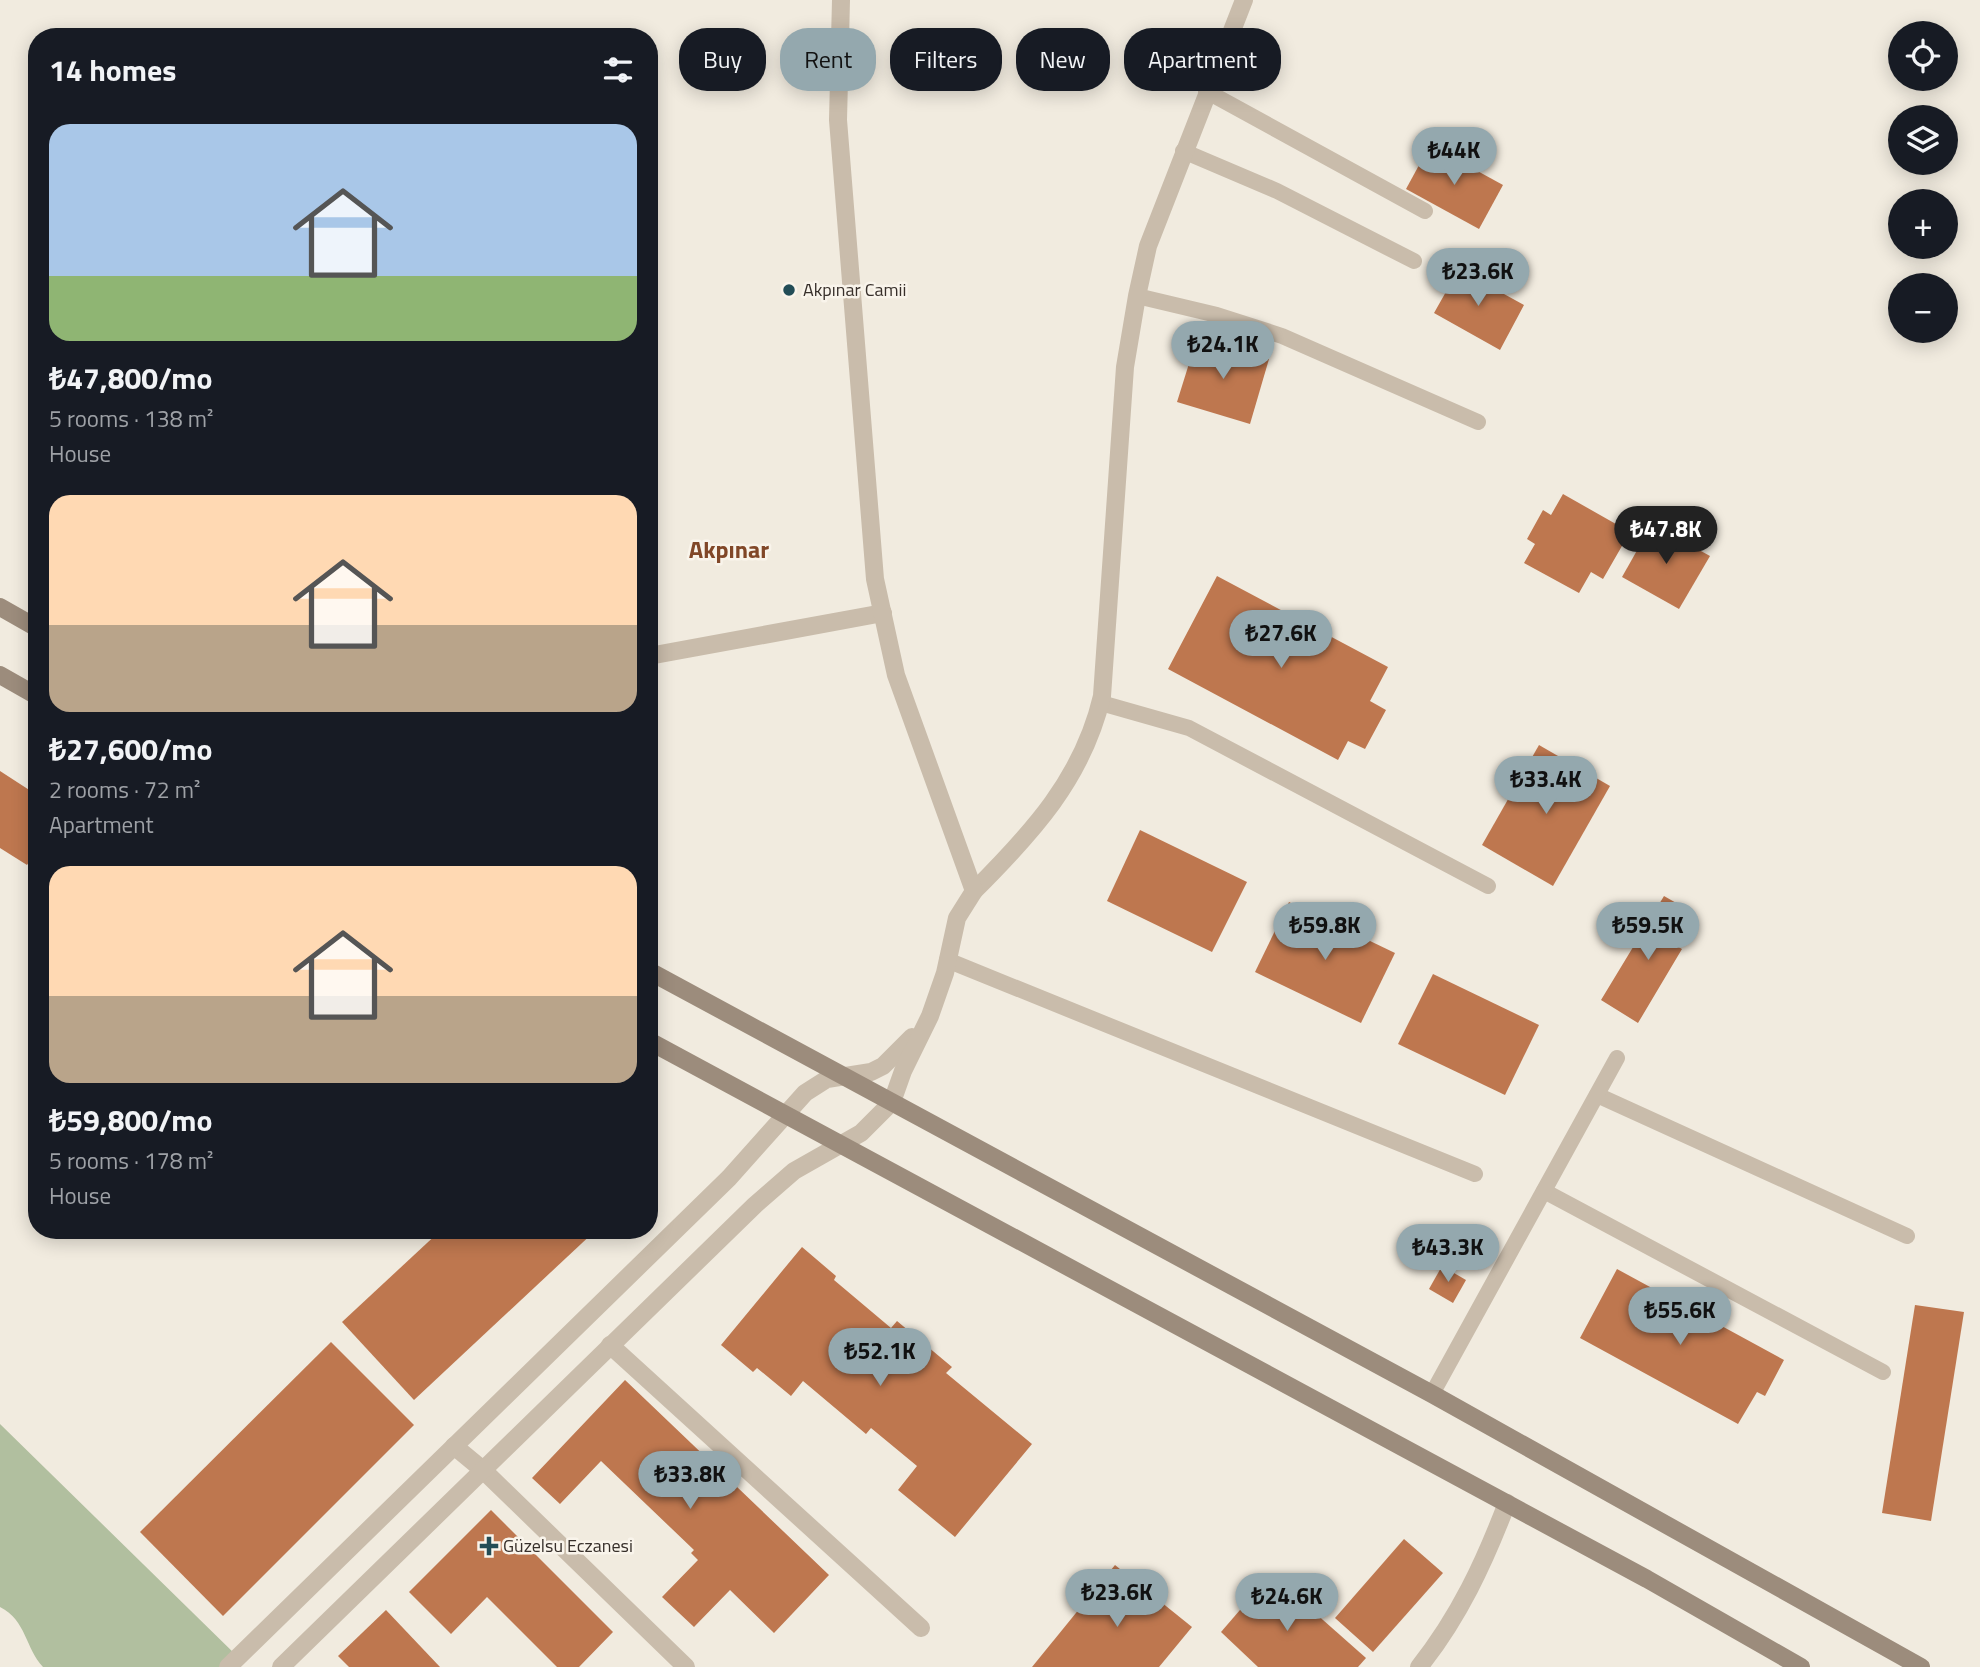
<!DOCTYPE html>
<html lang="en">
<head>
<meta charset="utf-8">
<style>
	:root { --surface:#171b24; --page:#242831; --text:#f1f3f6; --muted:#9ea1a6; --accent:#94a8ae }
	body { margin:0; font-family:"Titillium Web",sans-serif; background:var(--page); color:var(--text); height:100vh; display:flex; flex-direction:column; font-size:26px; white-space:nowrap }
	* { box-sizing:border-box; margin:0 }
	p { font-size:23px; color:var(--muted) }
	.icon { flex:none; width:38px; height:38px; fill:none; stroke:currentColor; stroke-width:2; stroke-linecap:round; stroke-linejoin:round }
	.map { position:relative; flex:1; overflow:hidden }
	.side { position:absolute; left:28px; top:28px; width:630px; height:1211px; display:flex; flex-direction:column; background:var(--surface); border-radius:28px; box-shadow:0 4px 18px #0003 }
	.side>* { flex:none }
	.banner { position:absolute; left:679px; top:28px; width:665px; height:63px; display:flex; gap:14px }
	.fabs { position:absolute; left:1888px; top:21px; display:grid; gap:14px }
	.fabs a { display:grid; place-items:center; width:70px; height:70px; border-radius:50%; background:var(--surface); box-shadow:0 4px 18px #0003; font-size:35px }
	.price { position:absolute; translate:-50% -60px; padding:0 16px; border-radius:24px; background:var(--accent); color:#111; font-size:23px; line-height:46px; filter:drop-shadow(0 2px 4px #0008) }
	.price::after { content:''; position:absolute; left:50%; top:42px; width:21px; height:16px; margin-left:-10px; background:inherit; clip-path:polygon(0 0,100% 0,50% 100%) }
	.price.active { background:#222; color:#fff }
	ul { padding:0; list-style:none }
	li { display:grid; align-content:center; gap:14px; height:371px; padding:0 21px }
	li span { display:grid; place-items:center; height:217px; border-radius:21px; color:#555 }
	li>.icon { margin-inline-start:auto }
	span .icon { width:126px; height:126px; fill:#fffc; stroke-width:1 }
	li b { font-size:30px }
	h2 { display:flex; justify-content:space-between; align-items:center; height:84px; padding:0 21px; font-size:30px }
	.pill { padding:0 24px; border-radius:28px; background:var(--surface); box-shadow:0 4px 18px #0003; font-size:24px; line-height:63px }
	.pill.active { background:var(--accent); color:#111 }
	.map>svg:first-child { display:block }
</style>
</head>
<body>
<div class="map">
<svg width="1980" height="1667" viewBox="0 0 1980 1667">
	<rect width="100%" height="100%" fill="#f1ebdf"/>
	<path fill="#b1bf9f" d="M0,1424L238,1657L228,1667H43C25,1648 27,1621 0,1607Z"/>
	<g fill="#be774f">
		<polygon points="1430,145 1503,185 1479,229 1406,189"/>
		<polygon points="1453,266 1524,305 1500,350 1434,313 1447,290 1442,287"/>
		<polygon points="1197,338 1269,359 1250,424 1177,402"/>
		<polygon points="1563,494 1630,532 1603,579 1591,572 1579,593 1524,563 1535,544 1527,539 1543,510 1551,515"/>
		<polygon points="1652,524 1710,556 1679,609 1622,577"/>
		<polygon points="1217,576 1388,667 1370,701 1386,710 1365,749 1348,741 1338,760 1168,669"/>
		<polygon points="1539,745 1610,786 1553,886 1482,845"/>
		<polygon points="0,771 37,795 37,850 27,865 0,848"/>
		<polygon points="1140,830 1247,882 1212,952 1107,901"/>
		<polygon points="1664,896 1692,912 1673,944 1682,949 1638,1023 1601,1000"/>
		<polygon points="1289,902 1395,953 1361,1023 1255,972"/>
		<polygon points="1433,974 1539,1025 1505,1095 1398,1044"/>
		<polygon points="441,1230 596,1230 414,1400 342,1322"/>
		<polygon points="802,1247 836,1276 834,1280 891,1328 897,1321 952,1367 946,1373 1032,1444 955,1537 898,1490 917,1466 871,1428 866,1434 803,1381 791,1396 757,1368 753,1372 721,1345"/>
		<polygon points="1442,1266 1466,1280 1453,1303 1429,1289"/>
		<polygon points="1617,1269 1784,1360 1765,1396 1757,1392 1738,1424 1580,1338"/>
		<polygon points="1915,1305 1964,1312 1931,1521 1882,1513"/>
		<polygon points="331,1342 414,1425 223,1616 140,1532"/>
		<polygon points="625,1380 829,1575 774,1633 730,1590 694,1627 662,1597 698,1560 691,1553 694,1550 601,1461 560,1504 532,1478"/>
		<polygon points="491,1510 613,1632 579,1667 557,1667 487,1597 451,1634 409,1592"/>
		<polygon points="1404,1539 1443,1573 1373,1652 1335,1618"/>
		<polygon points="1115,1565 1192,1627 1159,1667 1032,1667"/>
		<polygon points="1271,1574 1366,1658 1358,1667 1258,1667 1221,1632"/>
		<polygon points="386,1610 440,1667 349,1667 338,1656"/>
	</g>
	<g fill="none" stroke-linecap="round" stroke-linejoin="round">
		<g stroke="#c9bcab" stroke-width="16">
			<polyline points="1206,91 1425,211"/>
			<polyline points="1183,151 1277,191 1414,261"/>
			<polyline points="1137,296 1217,315 1282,336 1478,422"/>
			<polyline points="1101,703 1189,728 1488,886"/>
			<polyline points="947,960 1475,1174"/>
			<polyline points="1597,1095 1907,1236"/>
			<polyline points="1544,1191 1883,1372"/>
			<polyline points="1432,1394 1617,1058"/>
		</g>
		<g stroke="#c9bcab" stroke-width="18">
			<polyline points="649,656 883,613"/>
			<path d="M974,891C1032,833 1083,778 1102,696L1125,367L1137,296L1148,246L1244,0"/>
			<polyline points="610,1345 921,1628"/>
			<polyline points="454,1446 483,1470 686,1667"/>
			<path d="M1419,1667C1459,1617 1484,1563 1507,1503"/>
		</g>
		<g stroke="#c9bcab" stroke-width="18">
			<polyline points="228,1667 729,1178 805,1093 827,1079 871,1072 883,1066 912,1037"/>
			<polyline points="281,1667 755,1205 794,1171 861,1133 892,1102 903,1071 930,1016 945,973 957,918 974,891 896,675 875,579 838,120 841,0"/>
		</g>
		<g stroke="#9c8c7c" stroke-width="18">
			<polyline points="0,607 37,628"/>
			<polyline points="0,675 37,696"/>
			<polyline points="649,971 1432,1394 1921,1667"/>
			<polyline points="649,1041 1647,1579 1801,1667"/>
		</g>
	</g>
	<g fill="#224c56" stroke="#f9f4eb" stroke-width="2.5">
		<circle cx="789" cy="290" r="7"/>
		<path d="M485.5 1535.5h7v7h7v7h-7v7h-7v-7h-7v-7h7z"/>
	</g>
	<g text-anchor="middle" stroke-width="5" stroke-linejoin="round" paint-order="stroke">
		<g font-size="18" fill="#372f2a" stroke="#f9f4eb" text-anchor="start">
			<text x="803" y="296">Akpınar Camii</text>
			<text x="503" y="1552">Güzelsu Eczanesi</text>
		</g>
		<g font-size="24" font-weight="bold" fill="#814728" stroke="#f9f4eb">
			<text x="729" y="558">Akpınar</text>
		</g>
	</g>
</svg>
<div class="fabs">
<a><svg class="icon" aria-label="locate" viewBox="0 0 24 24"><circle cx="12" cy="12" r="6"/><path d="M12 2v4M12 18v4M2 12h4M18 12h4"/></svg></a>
<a><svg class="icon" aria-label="layers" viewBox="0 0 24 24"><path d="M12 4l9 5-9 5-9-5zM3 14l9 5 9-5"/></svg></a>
<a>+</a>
<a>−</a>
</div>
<b class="price" style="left:1454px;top:187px">₺44K</b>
<b class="price" style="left:1478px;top:308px">₺23.6K</b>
<b class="price" style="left:1223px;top:381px">₺24.1K</b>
<b class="price active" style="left:1666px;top:566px">₺47.8K</b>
<b class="price" style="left:1281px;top:670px">₺27.6K</b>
<b class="price" style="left:1546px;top:816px">₺33.4K</b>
<b class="price" style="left:1325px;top:962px">₺59.8K</b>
<b class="price" style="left:1648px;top:962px">₺59.5K</b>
<b class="price" style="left:1448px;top:1284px">₺43.3K</b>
<b class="price" style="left:1680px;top:1347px">₺55.6K</b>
<b class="price" style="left:880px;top:1388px">₺52.1K</b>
<b class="price" style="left:690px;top:1511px">₺33.8K</b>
<b class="price" style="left:1117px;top:1629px">₺23.6K</b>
<b class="price" style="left:1287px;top:1633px">₺24.6K</b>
<div class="banner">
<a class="pill">Buy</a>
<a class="pill active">Rent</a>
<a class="pill">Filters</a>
<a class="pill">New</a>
<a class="pill">Apartment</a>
</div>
<section class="side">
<h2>14 homes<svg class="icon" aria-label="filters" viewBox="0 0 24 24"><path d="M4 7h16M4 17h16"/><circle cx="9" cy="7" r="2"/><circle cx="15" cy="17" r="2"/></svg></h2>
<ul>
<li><span style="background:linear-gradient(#a9c7e8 70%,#8fb573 0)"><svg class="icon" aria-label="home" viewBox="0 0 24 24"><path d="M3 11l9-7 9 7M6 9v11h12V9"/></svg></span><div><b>₺47,800/mo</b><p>5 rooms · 138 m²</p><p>House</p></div></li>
<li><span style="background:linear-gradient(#ffd9b3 60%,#b9a48a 0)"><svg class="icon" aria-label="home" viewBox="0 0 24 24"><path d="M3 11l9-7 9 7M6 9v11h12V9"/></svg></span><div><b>₺27,600/mo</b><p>2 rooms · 72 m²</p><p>Apartment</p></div></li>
<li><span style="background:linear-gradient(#ffd9b3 60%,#b9a48a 0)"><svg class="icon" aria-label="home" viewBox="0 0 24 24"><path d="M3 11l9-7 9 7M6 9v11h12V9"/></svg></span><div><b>₺59,800/mo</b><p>5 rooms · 178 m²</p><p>House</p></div></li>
</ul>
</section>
</div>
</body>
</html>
